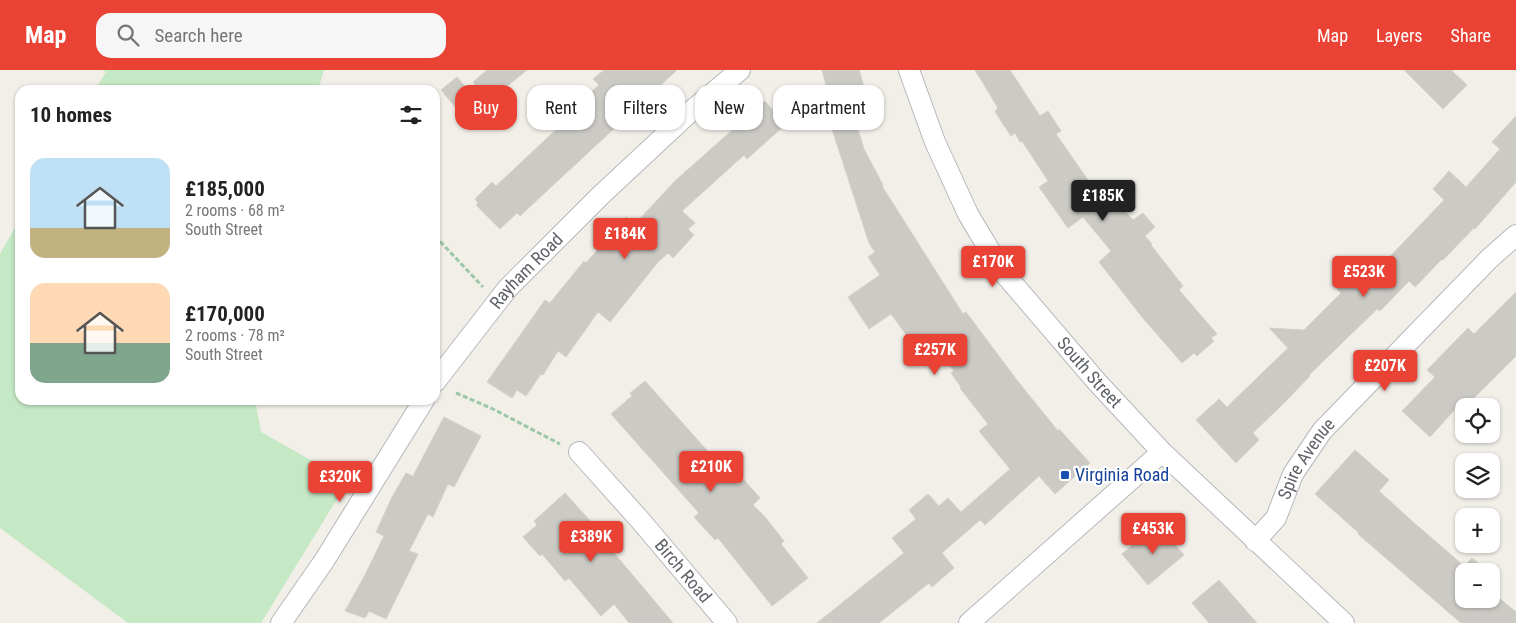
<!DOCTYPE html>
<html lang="en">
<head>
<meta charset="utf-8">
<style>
	:root { --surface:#fff; --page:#f6f6f6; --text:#222; --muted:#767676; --accent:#ea4335 }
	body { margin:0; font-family:"Roboto Condensed",sans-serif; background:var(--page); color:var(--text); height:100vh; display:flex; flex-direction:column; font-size:19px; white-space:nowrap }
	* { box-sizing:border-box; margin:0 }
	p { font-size:16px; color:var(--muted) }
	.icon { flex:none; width:28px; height:28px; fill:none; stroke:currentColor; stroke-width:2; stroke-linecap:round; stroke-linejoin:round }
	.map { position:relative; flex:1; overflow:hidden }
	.panel { position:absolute; left:15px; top:15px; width:425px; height:320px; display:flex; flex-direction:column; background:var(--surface); border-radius:15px; box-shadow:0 1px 4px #0004 }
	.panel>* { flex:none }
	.guide { position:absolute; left:455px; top:15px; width:475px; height:45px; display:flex; gap:10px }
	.tools { position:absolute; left:1455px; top:328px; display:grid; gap:10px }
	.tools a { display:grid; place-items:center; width:45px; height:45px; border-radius:10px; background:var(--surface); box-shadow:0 1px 4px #0004; font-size:25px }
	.price { position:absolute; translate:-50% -42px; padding:0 11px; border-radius:5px; background:var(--accent); color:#fff; font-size:16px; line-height:32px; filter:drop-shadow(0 1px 2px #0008) }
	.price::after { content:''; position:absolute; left:50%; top:30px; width:15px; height:11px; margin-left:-8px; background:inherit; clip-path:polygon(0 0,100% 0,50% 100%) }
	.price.current { background:#222; color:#fff }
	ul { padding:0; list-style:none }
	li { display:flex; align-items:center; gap:15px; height:125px; padding:0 15px }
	li span { display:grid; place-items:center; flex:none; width:140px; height:100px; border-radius:15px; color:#555 }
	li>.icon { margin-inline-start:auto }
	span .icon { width:60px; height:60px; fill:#fffc; stroke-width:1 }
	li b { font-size:21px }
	h2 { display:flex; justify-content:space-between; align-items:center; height:60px; padding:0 15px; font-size:21px }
	.chip { padding:0 18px; border-radius:15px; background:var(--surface); box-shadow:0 1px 4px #0004; font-size:18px; line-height:45px }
	.chip.current { background:var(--accent); color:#fff }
	header { display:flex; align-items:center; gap:30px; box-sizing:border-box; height:70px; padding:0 25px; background:var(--accent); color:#fff }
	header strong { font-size:24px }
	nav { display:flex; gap:28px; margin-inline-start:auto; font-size:18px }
	.search { width:350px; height:45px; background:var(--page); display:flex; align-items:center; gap:12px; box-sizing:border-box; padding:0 18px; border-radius:15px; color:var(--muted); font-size:19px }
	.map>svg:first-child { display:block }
</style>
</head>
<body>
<header>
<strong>Map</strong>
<div class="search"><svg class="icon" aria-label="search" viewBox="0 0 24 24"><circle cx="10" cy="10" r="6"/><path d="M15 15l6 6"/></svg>Search here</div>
<nav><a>Map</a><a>Layers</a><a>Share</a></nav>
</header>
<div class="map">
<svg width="1516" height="553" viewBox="0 0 1516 553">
	<rect width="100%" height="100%" fill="#f1efe8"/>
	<g fill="#c5e8c5">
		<polygon points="103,0 324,0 318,20 95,20 106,2"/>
		<polygon points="20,149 20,330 255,330 261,362 348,411 261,553 128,553 0,458 0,184"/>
	</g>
	<g fill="#cccac5" stroke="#d6d1c6">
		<polygon points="487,0 527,0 505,18 507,20 491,34 473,12"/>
		<polygon points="604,0 677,0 520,146 517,143 500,159 476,135 478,133 475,129 492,112 496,116 593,25 590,23 599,15 593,9"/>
		<polygon points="822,0 859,0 875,54 858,59 864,79 883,115 882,116 963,244 966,242 1016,309 1058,361 1059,359 1090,393 1055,424 1039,406 985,455 980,450 942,483 954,498 932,517 929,513 879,553 817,553 904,483 892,468 916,449 909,440 928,424 939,436 948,428 961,442 1010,399 979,361 988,354 960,318 961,317 951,303 954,301 932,271 918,281 891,244 869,259 848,227 880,205 868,187 875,182 869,173 829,50 835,47"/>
		<polygon points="975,0 1010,0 1040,46 1048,41 1061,61 1056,64 1090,113 1092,111 1099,121 1105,116 1123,141 1124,140 1133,150 1143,143 1155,157 1145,166 1152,174 1151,175 1183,216 1179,220 1217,264 1211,268 1214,271 1197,286 1194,283 1182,293 1142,247 1099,192 1111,181 1083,147 1068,158 1039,117 1048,111 1022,71 1020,72 1015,63 1011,66 1001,51 995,41 998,38"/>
		<polygon points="1404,0 1451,0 1467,15 1443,39"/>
		<polygon points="457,7 478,32 462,45 441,20"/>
		<polygon points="765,31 785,55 747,89 744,85 682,141 695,153 688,159 694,165 673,188 668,183 658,192 610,252 598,242 566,287 558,281 543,305 541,304 526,326 517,320 512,328 487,312 545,230 550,233 584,191 586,193 626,147 635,154 676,110"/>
		<polygon points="1516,46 1516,112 1475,159 1474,158 1443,190 1442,189 1415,217 1409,211 1380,241 1377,239 1309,305 1310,306 1283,334 1253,363 1259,370 1236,393 1196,350 1219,329 1227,337 1288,278 1269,258 1304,260 1341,223 1337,219 1367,187 1379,198 1444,130 1433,119 1449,101 1466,117 1500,79 1492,72"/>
		<polygon points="1516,222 1516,286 1466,336 1458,336 1430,367 1402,341 1435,307 1427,300 1468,258 1474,264"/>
		<polygon points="645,311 738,415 744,410 760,428 753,435 765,447 784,471 781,474 808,508 772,536 718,468 715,470 694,447 699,443 611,344 632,326 630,323"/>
		<polygon points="444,347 481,366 454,417 448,414 433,447 428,444 409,481 418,484 386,549 369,541 365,548 345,541 365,505 384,466 376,462 392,427 406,403 413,406"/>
		<polygon points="1355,380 1389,410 1379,421 1413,452 1464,496 1472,488 1488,501 1464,501 1464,529 1491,529 1491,518 1500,525 1498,527 1516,542 1516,553 1461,553 1358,464 1359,463 1315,424"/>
		<polygon points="565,423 612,475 609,477 673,553 629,553 614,534 601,546 569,508 565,511 542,484 540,486 523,467 537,455 534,451"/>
		<polygon points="1157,454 1184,485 1148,515 1122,484"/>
		<polygon points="1219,510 1257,553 1209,553 1192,533"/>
	</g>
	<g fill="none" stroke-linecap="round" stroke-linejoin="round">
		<g stroke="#b5b8bc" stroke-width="22">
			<g id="minor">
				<path id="s1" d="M909,0L935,72L968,144L1002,201L1097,312L1162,382L1344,553"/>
				<path id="s2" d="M435,312L508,218L601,125L689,43L740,0"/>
				<path id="s3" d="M579,382L640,450L727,553"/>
				<path id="s4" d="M1255,471L1276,448L1293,404L1322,361L1489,189L1516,165"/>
				<polyline points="281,553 324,491 424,330"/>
				<polyline points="969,553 1162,382"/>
			</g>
		</g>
		<g stroke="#9cc7a9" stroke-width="3" stroke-dasharray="5 2.5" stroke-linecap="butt">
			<polyline points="435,166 483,217"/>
			<polyline points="456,323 491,338 560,374"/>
		</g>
		<use href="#minor" stroke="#fff" stroke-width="20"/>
	</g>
	<rect fill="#1a4fb4" stroke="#fff" stroke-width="2" x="1060" y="400" width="10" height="10" rx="2.5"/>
	<g text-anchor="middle" stroke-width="4.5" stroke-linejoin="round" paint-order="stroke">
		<g font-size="18" fill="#5f6368" stroke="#fff">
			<text dy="6" stroke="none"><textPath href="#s2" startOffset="144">Rayham Road</textPath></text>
			<text dy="6" stroke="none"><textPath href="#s1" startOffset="356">South Street</textPath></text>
			<text dy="6" stroke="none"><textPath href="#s4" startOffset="98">Spire Avenue</textPath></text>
			<text dy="6" stroke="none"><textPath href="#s3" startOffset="158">Birch Road</textPath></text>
		</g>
		<g font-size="18" fill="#164399" stroke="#fff" text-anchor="start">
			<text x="1075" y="411">Virginia Road</text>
		</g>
	</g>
</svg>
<div class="tools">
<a><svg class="icon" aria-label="locate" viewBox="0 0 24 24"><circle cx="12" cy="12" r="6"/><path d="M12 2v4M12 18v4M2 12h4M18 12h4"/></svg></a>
<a><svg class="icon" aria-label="layers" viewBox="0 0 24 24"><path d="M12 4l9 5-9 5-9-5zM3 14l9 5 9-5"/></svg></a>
<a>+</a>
<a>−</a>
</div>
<b class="price current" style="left:1103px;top:152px">£185K</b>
<b class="price" style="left:625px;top:190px">£184K</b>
<b class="price" style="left:993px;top:218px">£170K</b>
<b class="price" style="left:1364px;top:228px">£523K</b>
<b class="price" style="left:935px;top:306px">£257K</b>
<b class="price" style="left:1385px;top:322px">£207K</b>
<b class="price" style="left:711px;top:423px">£210K</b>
<b class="price" style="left:340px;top:433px">£320K</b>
<b class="price" style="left:1153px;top:485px">£453K</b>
<b class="price" style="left:591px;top:493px">£389K</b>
<div class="guide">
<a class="chip current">Buy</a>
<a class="chip">Rent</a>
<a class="chip">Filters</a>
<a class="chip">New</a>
<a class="chip">Apartment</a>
</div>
<section class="panel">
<h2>10 homes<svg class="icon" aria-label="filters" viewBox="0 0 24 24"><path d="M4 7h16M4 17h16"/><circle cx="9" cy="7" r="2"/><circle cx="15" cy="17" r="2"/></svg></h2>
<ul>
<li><span style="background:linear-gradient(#bfe0f5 70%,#c2b280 0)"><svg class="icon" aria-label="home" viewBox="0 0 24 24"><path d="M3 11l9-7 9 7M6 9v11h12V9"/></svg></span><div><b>£185,000</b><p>2 rooms · 68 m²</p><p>South Street</p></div></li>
<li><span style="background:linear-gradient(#ffd9b3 60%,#7fa58c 0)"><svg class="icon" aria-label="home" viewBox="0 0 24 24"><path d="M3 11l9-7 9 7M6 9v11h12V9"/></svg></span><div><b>£170,000</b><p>2 rooms · 78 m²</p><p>South Street</p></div></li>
</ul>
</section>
</div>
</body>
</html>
